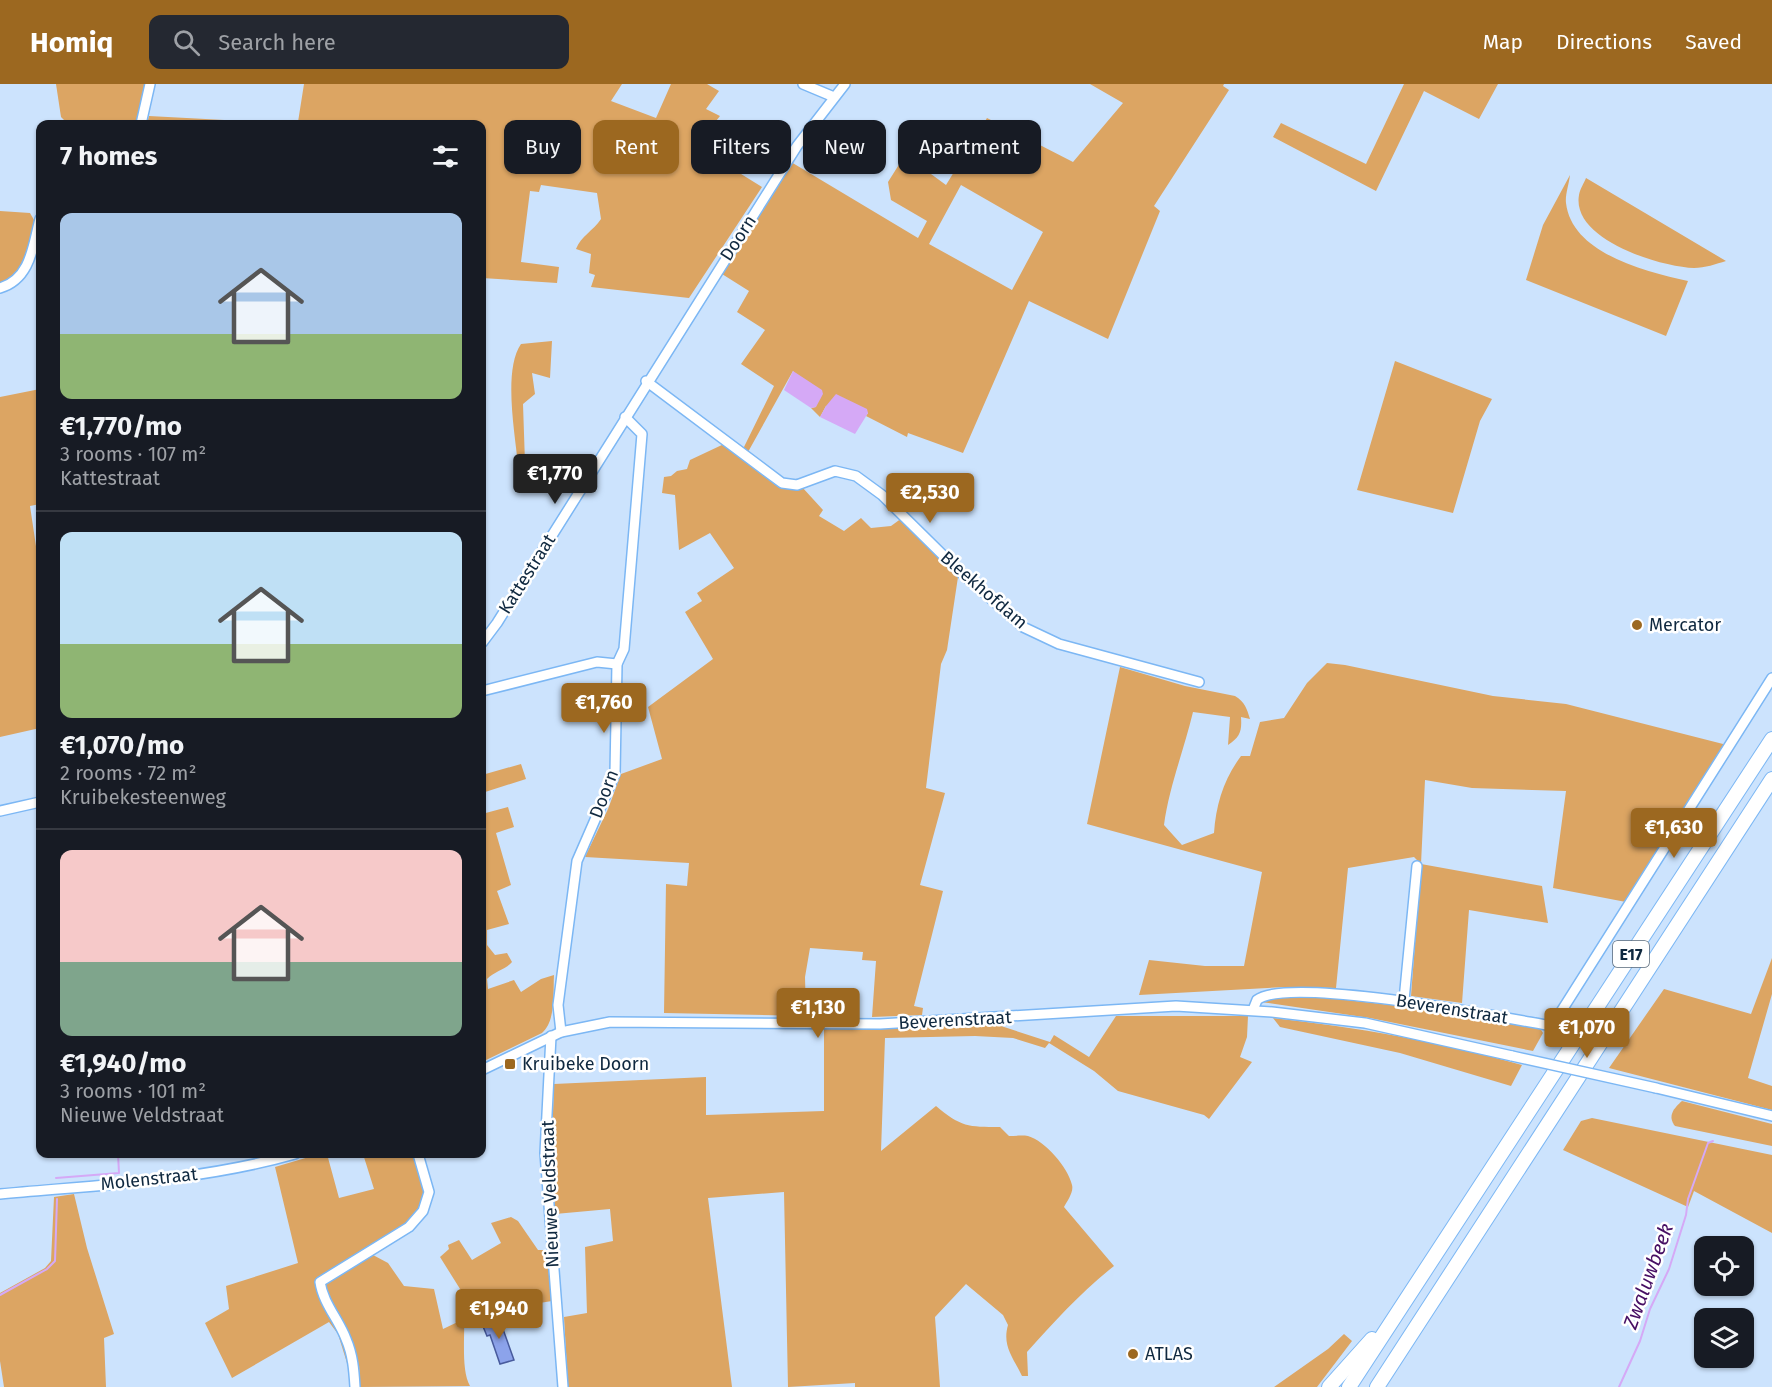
<!DOCTYPE html>
<html lang="en">
<head>
<meta charset="utf-8">
<style>
	:root { --surface:#171b24; --page:#242831; --text:#f1f3f6; --muted:#9ea1a6; --line:#363941; --accent:#9c6820 }
	body { margin:0; font-family:"Fira Sans",sans-serif; background:var(--page); color:var(--text); height:100vh; display:flex; flex-direction:column; font-size:22px; white-space:nowrap }
	* { box-sizing:border-box; margin:0 }
	p { font-size:20px; color:var(--muted) }
	.icon { flex:none; width:33px; height:33px; fill:none; stroke:currentColor; stroke-width:2; stroke-linecap:round; stroke-linejoin:round }
	.map { position:relative; flex:1; overflow:hidden }
	.sheet { position:absolute; left:36px; top:36px; width:450px; height:1038px; display:flex; flex-direction:column; background:var(--surface); border-radius:12px; box-shadow:0 2px 4px #0004 }
	.sheet>* { flex:none }
	.guide { position:absolute; left:504px; top:36px; width:570px; height:54px; display:flex; gap:12px }
	.tools { position:absolute; left:1694px; top:1152px; display:grid; gap:12px }
	.tools a { display:grid; place-items:center; width:60px; height:60px; border-radius:12px; background:var(--surface); box-shadow:0 2px 4px #0004; font-size:30px }
	.price { position:absolute; translate:-50% -51px; padding:0 14px; border-radius:6px; background:var(--accent); color:#fff; font-size:20px; line-height:39px; filter:drop-shadow(0 2px 3px #0008) }
	.price::after { content:''; position:absolute; left:50%; top:36px; width:18px; height:14px; margin-left:-9px; background:inherit; clip-path:polygon(0 0,100% 0,50% 100%) }
	.price.current { background:#222; color:#fff }
	ul { padding:0; list-style:none }
	li { display:grid; align-content:center; gap:12px; height:318px; padding:0 24px }
	li+li { border-top:2px solid var(--line) }
	li span { display:grid; place-items:center; height:186px; border-radius:12px; color:#555 }
	li>.icon { margin-inline-start:auto }
	span .icon { width:108px; height:108px; fill:#fffc; stroke-width:1 }
	li b { font-size:26px }
	h2 { display:flex; justify-content:space-between; align-items:center; height:72px; padding:0 24px; font-size:26px }
	.pill { padding:0 21px; border-radius:12px; background:var(--surface); box-shadow:0 2px 4px #0004; font-size:21px; line-height:54px }
	.pill.current { background:var(--accent); color:#fff }
	header { display:flex; align-items:center; gap:36px; box-sizing:border-box; height:84px; padding:0 30px; background:var(--accent); color:#fff }
	header strong { font-size:28px }
	nav { display:flex; gap:33px; margin-inline-start:auto; font-size:21px }
	.search { width:420px; height:54px; background:var(--page); display:flex; align-items:center; gap:15px; box-sizing:border-box; padding:0 21px; border-radius:12px; color:var(--muted); font-size:22px }
	.map>svg:first-child { display:block }
</style>
</head>
<body>
<header>
<strong>Homiq</strong>
<div class="search"><svg class="icon" aria-label="search" viewBox="0 0 24 24"><circle cx="10" cy="10" r="6"/><path d="M15 15l6 6"/></svg>Search here</div>
<nav><a>Map</a><a>Directions</a><a>Saved</a></nav>
</header>
<div class="map">
<svg width="1772" height="1303" viewBox="0 0 1772 1303">
	<rect width="100%" height="100%" fill="#cce3fd"/>
	<g fill="#dca563" fill-rule="evenodd">
		<polygon points="56,0 146,0 138,40 74,40 65,37 61,33"/>
		<path d="M304,0H622L611,17L656,34L671,0H707L719,7L706,25L720,32L696,62L762,103L689,214L591,203L595,191L589,189L591,170L576,165C581,152 593,147 601,135L597,109L541,101L539,108L530,107L521,178L559,183L557,199L482,194V40H306V38H298Z"/>
		<path d="M1090,0H1224L1223,2L1229,6L1154,122L1160,127L1108,255L1029,217L963,369L908,349L907,353L866,332L868,329L826,322L820,333L811,324L816,323L793,287L748,368L743,365L774,302L741,280L765,246L737,228L749,207L722,190L791,78L918,154L927,137L891,116L888,98L905,71L946,101L987,34L1073,78L1123,19ZM961,101L1043,148L1012,206L929,160Z"/>
		<polygon points="1404,0 1498,0 1479,35 1424,7 1376,107 1273,53 1281,39 1366,80"/>
		<polygon points="149,32 243,37 243,40 147,40"/>
		<path d="M1570,91C1569,100 1565,111 1566,119C1572,170 1647,188 1688,197L1666,252L1526,196L1543,141Z"/>
		<path d="M1586,94L1726,177C1716,180 1705,184 1694,184C1661,183 1571,156 1579,111C1580,105 1584,99 1586,94Z"/>
		<path d="M0,127L30,129L34,136C33,162 26,188 0,199Z"/>
		<path d="M552,257L550,294L532,289L535,310L523,320L525,379L518,381C515,349 503,286 521,260Z"/>
		<polygon points="1395,277 1492,315 1480,337 1453,429 1357,406"/>
		<polygon points="40,305 40,420 30,422 40,489 40,644 0,653 0,313"/>
		<polygon points="724,360 777,402 785,405 802,403 823,426 819,432 844,447 861,434 871,444 891,442 902,434 977,495 970,503 958,493 947,566 941,580 926,704 945,709 920,801 943,807 914,922 923,924 922,931 872,933 876,877 862,876 863,868 810,864 805,893 806,932 664,929 666,800 687,802 689,779 585,773 608,725 621,690 662,675 648,623 713,575 685,528 702,517 697,509 734,484 710,449 679,466 675,411 662,409 664,393 671,392 677,387 687,385 690,376"/>
		<path d="M1327,579L1345,581L1493,612L1566,620L1727,661L1626,818L1553,804L1566,707L1472,704L1425,696L1421,780L1542,802L1548,839L1469,826L1462,919L1411,912L1421,780L1414,773L1348,784L1336,904L1286,903L1139,911L1149,876L1205,882H1244L1262,788L1087,740L1120,583L1185,602L1235,612C1245,618 1247,625 1250,635L1241,633C1242,648 1240,653 1228,661L1230,633L1193,628C1184,666 1169,703 1164,741L1182,761L1214,749C1216,720 1224,695 1241,672H1250L1260,638L1284,634L1307,599Z"/>
		<polygon points="521,680 526,695 482,709 482,691"/>
		<path d="M508,723L514,743L496,749L511,801L497,807L509,840L487,846V861L495,871L507,869L512,878C505,886 495,887 487,895L488,905L514,896L521,908L541,895L554,891C553,909 556,937 542,949L482,978V730Z"/>
		<polygon points="1772,874 1772,910 1748,994 1772,1002 1772,1026 1609,984 1664,905 1751,930"/>
		<polygon points="1311,912 1400,922 1540,944 1543,949 1533,967 1370,934 1261,918 1266,913"/>
		<path d="M1116,932H1248L1247,953L1240,973L1252,978L1209,1035L1204,1031L1118,1007L1094,987L1049,959L1045,964L1013,954L975,952L885,954L881,1067L936,1022C961,1043 968,1043 1000,1043L1009,1052C1015,1052 1022,1051 1028,1052C1045,1057 1068,1083 1072,1101C1074,1108 1067,1117 1064,1123L1114,1182C1081,1208 1055,1237 1027,1268L1028,1292H1022C1013,1273 1002,1262 1008,1241L1003,1231L966,1200L935,1233L940,1303H855V1299L788,1303L784,1108L708,1114L732,1303H568L564,1233L587,1229L585,1163L613,1157L610,1125L555,1130L552,1056L554,1000L706,993V1031L824,1027V945L977,941L1001,942L1050,958L1054,951L1089,973Z"/>
		<path d="M1273,934C1357,943 1441,958 1522,981L1511,1002L1400,969L1280,943Z"/>
		<path d="M1682,1017L1772,1040V1062L1675,1042C1667,1032 1674,1024 1682,1017Z"/>
		<polygon points="1592,1034 1772,1071 1772,1149 1694,1107 1688,1123 1563,1066 1581,1037"/>
		<path d="M319,1070H327L339,1114L374,1105L363,1070H413L422,1095L424,1118L406,1139L368,1163L370,1172L373,1171L388,1179L404,1202L434,1205L443,1245L464,1235C465,1254 461,1286 470,1302L360,1303L359,1281L347,1279L338,1250L329,1238L232,1294L205,1239L229,1225L226,1202L298,1179L275,1083Z"/>
		<polygon points="74,1110 87,1164 114,1250 104,1254 106,1303 4,1303 0,1277 0,1209 45,1184 51,1177 54,1113"/>
		<polygon points="511,1133 518,1137 538,1166 546,1166 552,1217 501,1225 477,1232 440,1173 449,1165 448,1161 459,1156 472,1176 501,1159 491,1139"/>
		<polygon points="1344,1250 1352,1257 1317,1303 1274,1303 1328,1265"/>
	</g>
	<g fill="#d5a9f6">
		<polygon points="793,287 822,306 823,310 816,323 811,324 784,306"/>
		<polygon points="836,310 867,325 868,329 855,350 820,333 826,322"/>
	</g>
	<g fill="none" stroke-linecap="round" stroke-linejoin="round">
		<g stroke="#d5a9f6" stroke-width="2">
			<polyline points="56,1094 119,1089 118,1070"/>
			<polyline points="0,1211 47,1185 55,1177 57,1115"/>
			<polyline points="1619,1303 1640,1257 1650,1225 1669,1185 1686,1131 1688,1115 1708,1059 1713,1057"/>
		</g>
	</g>
	<polygon fill="#8ca3eb" stroke="#485b9d" stroke-width="1.5" points="499,1234 514,1276 500,1280 490,1251 487,1252 482,1240"/>
	<g fill="none" stroke-linecap="round" stroke-linejoin="round">
		<g stroke="#7cb7f4" stroke-width="12">
			<g id="minor">
				<polyline points="803,0 834,13"/>
				<polyline points="141,40 150,0"/>
				<path d="M0,204C31,195 33,161 40,135"/>
				<polyline points="646,297 782,399 797,401 835,387 856,392 882,411 958,486 1023,543 1059,560 1199,598"/>
				<polyline points="482,559 497,539 797,62 845,0"/>
				<polyline points="482,607 597,578 617,580"/>
				<polyline points="0,727 40,718"/>
				<polyline points="1404,916 1417,782"/>
				<path d="M1253,926L1257,916C1288,891 1505,934 1552,942L1772,594"/>
				<polyline points="561,948 558,921 577,777 615,690 617,580 624,565 642,350 625,333"/>
				<polyline points="551,952 545,1069 563,1303"/>
				<polyline points="482,986 561,948 610,938 880,940 1176,922 1272,928 1365,939 1512,972"/>
				<polyline points="1656,1004 1772,1032"/>
				<path d="M0,1110C98,1101 200,1097 295,1070"/>
				<path d="M355,1303C354,1287 353,1271 346,1255C339,1236 323,1219 320,1198L409,1143L423,1127L429,1108L418,1070"/>
			</g>
		</g>
		<g stroke="#7cb7f4" stroke-width="16">
			<g id="highway">
				<polyline points="1329,1303 1372,1255"/>
				<polyline points="1349,1303 1772,655"/>
				<polyline points="1377,1303 1772,695"/>
			</g>
		</g>
		<use href="#minor" stroke="#fff" stroke-width="9"/>
		<use href="#highway" stroke="#fff" stroke-width="14"/>
		<g stroke="#7cb7f4" stroke-width="12" stroke-linecap="butt">
			<polyline id="minor-bridge" points="1512,972 1656,1004"/>
		</g>
		<use href="#minor-bridge" stroke="#fff" stroke-width="9"/>
	</g>
	<g fill="#9c6820" stroke="#fff" stroke-width="2">
		<circle cx="1637" cy="541" r="6"/>
		<rect x="504" y="974" width="12" height="12" rx="3"/>
		<circle cx="1133" cy="1270" r="6"/>
	</g>
	<g text-anchor="middle" stroke-width="5" stroke-linejoin="round" paint-order="stroke">
		<rect fill="#fff" stroke="#576879" stroke-width="1.5" x="1613" y="857" width="36" height="26" rx="4.5"/>
		<g font-size="16" font-weight="bold" fill="#0f283f">
			<text x="1631" y="876">E17</text>
		</g>
		<g font-size="18" fill="#0f283f" stroke="#fff">
			<text transform="translate(738 154) rotate(-57)" y="6">Doorn</text>
			<text transform="translate(527 490) rotate(-58)" y="6">Kattestraat</text>
			<text transform="translate(984 506) rotate(41)" y="6">Bleekhofdam</text>
			<text transform="translate(604 710) rotate(-69)" y="6">Doorn</text>
			<text transform="translate(1452 925) rotate(9)" y="6">Beverenstraat</text>
			<text transform="translate(955 936) rotate(-3)" y="6">Beverenstraat</text>
			<text transform="translate(149 1095) rotate(-6)" y="6">Molenstraat</text>
			<text transform="translate(550 1110) rotate(-92)" y="6">Nieuwe Veldstraat</text>
		</g>
		<g font-size="18" fill="#0f283f" stroke="#fff" text-anchor="start">
			<text x="1649" y="547">Mercator</text>
			<text x="522" y="986">Kruibeke Doorn</text>
			<text x="1145" y="1276">ATLAS</text>
		</g>
		<g font-size="20" font-style="italic" fill="#460e63" stroke="#fff">
			<text transform="translate(1648 1192) rotate(-70)" y="7">Zwaluwbeek</text>
		</g>
	</g>
</svg>
<div class="tools">
<a><svg class="icon" aria-label="locate" viewBox="0 0 24 24"><circle cx="12" cy="12" r="6"/><path d="M12 2v4M12 18v4M2 12h4M18 12h4"/></svg></a>
<a><svg class="icon" aria-label="layers" viewBox="0 0 24 24"><path d="M12 4l9 5-9 5-9-5zM3 14l9 5 9-5"/></svg></a>
</div>
<b class="price current" style="left:555px;top:421px">€1,770</b>
<b class="price" style="left:930px;top:440px">€2,530</b>
<b class="price" style="left:604px;top:650px">€1,760</b>
<b class="price" style="left:1674px;top:775px">€1,630</b>
<b class="price" style="left:818px;top:955px">€1,130</b>
<b class="price" style="left:1587px;top:975px">€1,070</b>
<b class="price" style="left:499px;top:1256px">€1,940</b>
<div class="guide">
<a class="pill">Buy</a>
<a class="pill current">Rent</a>
<a class="pill">Filters</a>
<a class="pill">New</a>
<a class="pill">Apartment</a>
</div>
<section class="sheet">
<h2>7 homes<svg class="icon" aria-label="filters" viewBox="0 0 24 24"><path d="M4 7h16M4 17h16"/><circle cx="9" cy="7" r="2"/><circle cx="15" cy="17" r="2"/></svg></h2>
<ul>
<li><span style="background:linear-gradient(#a9c7e8 65%,#8fb573 0)"><svg class="icon" aria-label="home" viewBox="0 0 24 24"><path d="M3 11l9-7 9 7M6 9v11h12V9"/></svg></span><div><b>€1,770/mo</b><p>3 rooms · 107 m²</p><p>Kattestraat</p></div></li>
<li><span style="background:linear-gradient(#bfe0f5 60%,#8fb573 0)"><svg class="icon" aria-label="home" viewBox="0 0 24 24"><path d="M3 11l9-7 9 7M6 9v11h12V9"/></svg></span><div><b>€1,070/mo</b><p>2 rooms · 72 m²</p><p>Kruibekesteenweg</p></div></li>
<li><span style="background:linear-gradient(#f6c9c9 60%,#7fa58c 0)"><svg class="icon" aria-label="home" viewBox="0 0 24 24"><path d="M3 11l9-7 9 7M6 9v11h12V9"/></svg></span><div><b>€1,940/mo</b><p>3 rooms · 101 m²</p><p>Nieuwe Veldstraat</p></div></li>
</ul>
</section>
</div>
</body>
</html>
